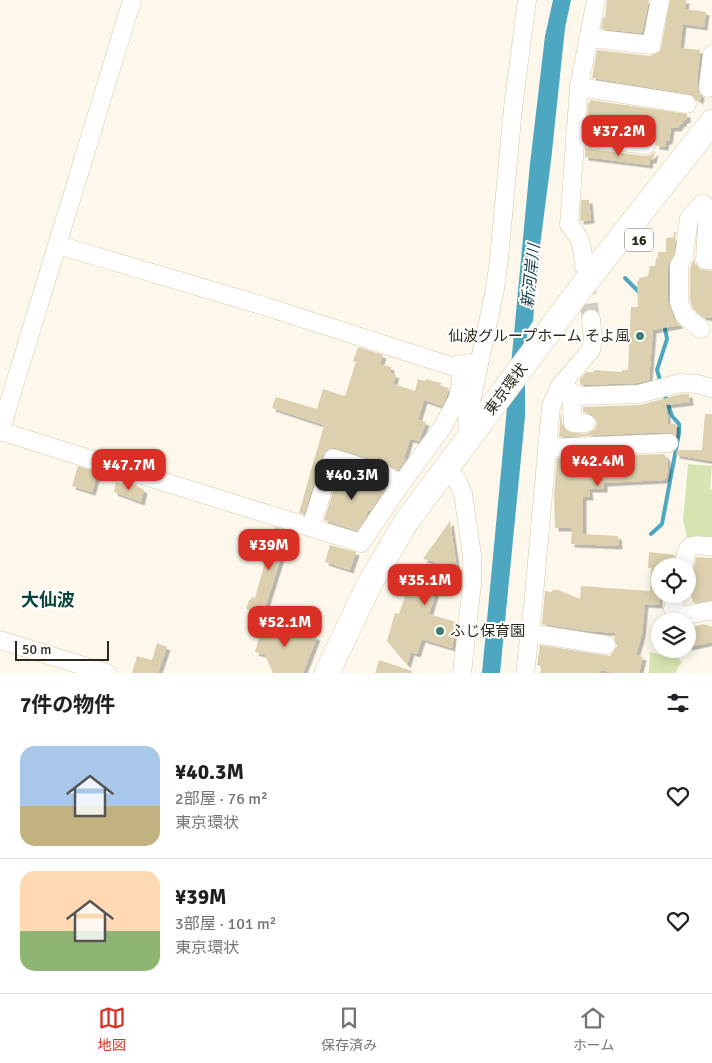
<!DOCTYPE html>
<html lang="ja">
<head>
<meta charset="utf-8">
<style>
	:root { --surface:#fff; --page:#f6f6f6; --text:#202124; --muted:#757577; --line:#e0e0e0; --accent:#d93025 }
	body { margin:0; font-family:Signika,"Noto Sans JP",sans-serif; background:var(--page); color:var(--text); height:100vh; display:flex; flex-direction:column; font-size:19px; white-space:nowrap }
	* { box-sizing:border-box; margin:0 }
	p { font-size:16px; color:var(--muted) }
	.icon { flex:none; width:28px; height:28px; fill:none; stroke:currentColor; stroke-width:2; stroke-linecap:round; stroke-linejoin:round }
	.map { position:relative; height:673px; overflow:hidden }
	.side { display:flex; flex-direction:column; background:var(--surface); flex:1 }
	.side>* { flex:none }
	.tools { position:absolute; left:651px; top:558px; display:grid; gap:10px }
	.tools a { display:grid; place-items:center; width:45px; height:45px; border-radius:50%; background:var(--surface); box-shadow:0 2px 12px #0003; font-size:25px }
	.scale { position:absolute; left:15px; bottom:12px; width:94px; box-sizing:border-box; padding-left:5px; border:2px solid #2d281b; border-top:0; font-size:14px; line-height:18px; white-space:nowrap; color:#2d281b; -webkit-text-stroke:4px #fff; paint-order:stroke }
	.price { position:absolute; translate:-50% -42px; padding:0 11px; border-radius:10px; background:var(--accent); color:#fff; font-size:16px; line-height:32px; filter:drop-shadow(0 1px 2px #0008) }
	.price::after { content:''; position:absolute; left:50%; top:30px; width:15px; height:11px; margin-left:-8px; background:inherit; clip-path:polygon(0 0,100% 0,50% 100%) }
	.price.on { background:#222; color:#fff }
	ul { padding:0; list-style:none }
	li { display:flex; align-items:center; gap:15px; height:125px; padding:0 20px }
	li+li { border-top:1px solid var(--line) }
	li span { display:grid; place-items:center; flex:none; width:140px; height:100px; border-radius:15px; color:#555 }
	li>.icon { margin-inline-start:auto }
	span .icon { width:60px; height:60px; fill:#fffc; stroke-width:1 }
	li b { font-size:21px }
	h2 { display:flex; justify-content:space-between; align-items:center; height:60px; padding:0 20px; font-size:21px }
	.tab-bar { display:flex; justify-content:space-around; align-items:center; height:70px; border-top:1px solid var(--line); background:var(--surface); font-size:14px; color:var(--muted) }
	.tab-bar a { display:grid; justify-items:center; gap:2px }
	.tab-bar .on { color:var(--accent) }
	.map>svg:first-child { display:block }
</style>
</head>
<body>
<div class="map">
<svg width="712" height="673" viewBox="0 0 712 673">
	<defs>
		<filter id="shadow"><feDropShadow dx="3.5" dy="3.5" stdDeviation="0" flood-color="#0004"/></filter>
	</defs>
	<rect width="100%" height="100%" fill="#fdf8eb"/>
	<g fill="#d5e4b0">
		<polygon points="688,464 712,466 710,490 712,490 712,542 688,540 683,521"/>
		<polygon points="650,652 666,656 675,655 682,662 678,667 676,673 649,673"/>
	</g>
	<polygon fill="#4da7c1" points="553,0 571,0 565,28 551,161 538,261 533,321 528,329 525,354 525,417 500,673 482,673 530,164 545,36"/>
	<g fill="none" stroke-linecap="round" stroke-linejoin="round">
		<g stroke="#4da7c1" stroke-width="4">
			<polyline points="625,278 640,293"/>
			<polyline points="661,383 657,370 667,339 664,323"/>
			<polyline points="651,534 662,524 679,433 679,424 672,416 664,393"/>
		</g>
	</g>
	<g fill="#dcd0af" filter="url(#shadow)">
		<polygon points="607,0 649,0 642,33 601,29 603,17 605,18"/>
		<polygon points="670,0 686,0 685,9 706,12 704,27 683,24 680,48 700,50 697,82 698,92 701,95 700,101 689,94 592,78 597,50 650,56 659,52 661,47"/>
		<polygon points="590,100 687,114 687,119 683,121 683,124 681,123 678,128 671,128 669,141 666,141 665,147 656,146 656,140 648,135 587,127 588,103 590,103"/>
		<polygon points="585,148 645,156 651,155 655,151 653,160 650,160 649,165 585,157"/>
		<polygon points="581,200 589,200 591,220 580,221"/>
		<polygon points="674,232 676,232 674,254 668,266 668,302 674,319 680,325 653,330 649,380 637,383 582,385 580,384 580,379 586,372 594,372 594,370 622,372 622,370 628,370 631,307 638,307 637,282 639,280 639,278 648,276 650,266 655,266 656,258 658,258 658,252 666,252 666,238 674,237"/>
		<polygon points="694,259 695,264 699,269 712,271 712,318 704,317 693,309 690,300 690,269"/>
		<polygon points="358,347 383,355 380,364 391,367 390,373 396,375 393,384 415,391 418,379 425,381 426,379 441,383 440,386 449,388 446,398 442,406 424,400 418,420 426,422 419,441 410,439 404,458 406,459 398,470 387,464 336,448 331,448 326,450 323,455 304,514 299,513 324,425 272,408 276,397 317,409 323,389 345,396 356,362 353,361"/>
		<polygon points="681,394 689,394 690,402 666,405 668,424 676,424 676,436 669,432 559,437 561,411 562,424 568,432 586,434 595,429 597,423 592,414 583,412 583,407 640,405"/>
		<polygon points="705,414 712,414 712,461 676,455 677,450 702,450"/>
		<polygon points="664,454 667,458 668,470 666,478 663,480 604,483 604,489 589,489 590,497 583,497 583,534 618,536 619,546 571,544 572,528 555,528 554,495 557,458"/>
		<polygon points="78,466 98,472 92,492 72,486"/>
		<polygon points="340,471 380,484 386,487 370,511 368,510 365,518 357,531 324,520"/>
		<polygon points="123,480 137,485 137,486 144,490 141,502 114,492 116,482 122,484"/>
		<polygon points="450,521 457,569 444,566 429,614 456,622 452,648 422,639 417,654 411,652 407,665 387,641 395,613 399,614 409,584 426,590 435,562 423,559"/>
		<polygon points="275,527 289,532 263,614 246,609 249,600 250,600 252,597 255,598"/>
		<polygon points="330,545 356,552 350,570 325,562"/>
		<polygon points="649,552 675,555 674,566 660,566 659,605 645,604 642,634 636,655 643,657 639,673 614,673 601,670 600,673 540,673 542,666 537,665 540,645 610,656 617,646 614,639 616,633 588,631 542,624 545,591 552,592 552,590 558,590 580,599 581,586 650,591 651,568 648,568"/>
		<polygon points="696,557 712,558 712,600 693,603 688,585 689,575 694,568"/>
		<polygon points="264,621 317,637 303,673 273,673 265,655 255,652"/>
		<polygon points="704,624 712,627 712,642 688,647 688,628"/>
		<polygon points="157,643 167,647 158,673 132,673 137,656 152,660"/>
		<polygon points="379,660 412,671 412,673 375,673"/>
	</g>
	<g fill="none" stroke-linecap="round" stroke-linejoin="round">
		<polyline stroke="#d3cec1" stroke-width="18" stroke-dasharray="18 9" stroke-linecap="butt" points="585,277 591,319"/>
		<g stroke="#d5c8a8" stroke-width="19">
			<g id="minor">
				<polyline points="588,38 651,45 660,0"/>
				<polyline points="579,87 687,104"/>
				<polyline points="708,88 712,54"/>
				<polyline points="575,136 646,145"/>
				<polyline points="58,245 264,306 451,366 472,363"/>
				<path d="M584,266C582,248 583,239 569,225L579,87L596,0"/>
				<polyline points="701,329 684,315 679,302 679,266 684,257 689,218 703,203 708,210 705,260 712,260"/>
				<polyline points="560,386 580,396 639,394 680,383 697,384 712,388"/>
				<polyline points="571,393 573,423 586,423"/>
				<polyline points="0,431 361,543 401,484 442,428 457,400 461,386 461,365"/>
				<polyline points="0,432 132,0"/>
				<polyline points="470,437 467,421 495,289 499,259 513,108 527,0"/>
				<polyline points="547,448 669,443"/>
				<polyline points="456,478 463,494 472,555 472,584 462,673"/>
				<polyline points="311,527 333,458 384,474 401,484"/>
				<path d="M684,566C687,542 689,545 712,546"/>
				<polyline points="677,594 673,609 681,616 712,610"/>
				<polyline points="530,633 606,645"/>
				<polyline points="0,640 107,673"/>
				<polyline points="525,673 533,606 551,406 560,386 591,350 593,339 591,319"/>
			</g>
		</g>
		<g stroke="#d5c8a8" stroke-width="26">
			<polyline id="highway" points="327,673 369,585 406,522 585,283 712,122"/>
		</g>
		<use href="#minor" stroke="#fff" stroke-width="18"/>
		<use href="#highway" stroke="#fff" stroke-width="25"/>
	</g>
	<g fill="#3f8070" stroke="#fff" stroke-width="2">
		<circle cx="640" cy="336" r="5"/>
		<circle cx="440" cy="631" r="5"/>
	</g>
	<g text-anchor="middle" stroke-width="4" stroke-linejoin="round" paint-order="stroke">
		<rect fill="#fff" stroke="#6c685f" stroke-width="1" x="625" y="228.5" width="28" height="23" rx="4"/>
		<g font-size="14" font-weight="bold" fill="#2d281b">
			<text x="639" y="245">16</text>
		</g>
		<g font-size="15" fill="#2d281b" stroke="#fff" text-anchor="end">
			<text x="630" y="341">仙波グループホーム そよ風</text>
			<text x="450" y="636" text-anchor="start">ふじ保育園</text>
		</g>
		<g font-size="15" fill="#2d281b" stroke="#fff">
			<text transform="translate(506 389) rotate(-53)" y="5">東京環状</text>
		</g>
		<g font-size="16" font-style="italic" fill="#1b434f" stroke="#fff">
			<text transform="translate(530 276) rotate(-84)" y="6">新河岸川</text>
		</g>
		<g font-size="18" font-weight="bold" fill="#0a4438" stroke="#fff">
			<text x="48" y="606">大仙波</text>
		</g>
	</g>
</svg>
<div class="tools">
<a><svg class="icon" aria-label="locate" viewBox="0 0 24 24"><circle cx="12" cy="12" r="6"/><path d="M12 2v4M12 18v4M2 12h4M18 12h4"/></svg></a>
<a><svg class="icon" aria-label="layers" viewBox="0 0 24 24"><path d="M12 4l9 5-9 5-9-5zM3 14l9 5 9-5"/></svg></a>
</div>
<div class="scale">50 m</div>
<b class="price" style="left:619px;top:157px">¥37.2M</b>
<b class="price" style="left:598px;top:487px">¥42.4M</b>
<b class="price" style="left:129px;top:491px">¥47.7M</b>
<b class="price on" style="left:352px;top:501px">¥40.3M</b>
<b class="price" style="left:269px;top:571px">¥39M</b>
<b class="price" style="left:425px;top:606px">¥35.1M</b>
<b class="price" style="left:285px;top:648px">¥52.1M</b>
</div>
<section class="side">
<h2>7件の物件<svg class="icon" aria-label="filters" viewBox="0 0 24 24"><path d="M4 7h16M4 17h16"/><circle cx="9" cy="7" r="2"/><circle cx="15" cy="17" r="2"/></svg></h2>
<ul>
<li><span style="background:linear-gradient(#a9c7e8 60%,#c2b280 0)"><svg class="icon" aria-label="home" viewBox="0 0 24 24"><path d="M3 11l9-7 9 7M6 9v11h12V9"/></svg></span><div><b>¥40.3M</b><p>2部屋 · 76 m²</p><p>東京環状</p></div><svg class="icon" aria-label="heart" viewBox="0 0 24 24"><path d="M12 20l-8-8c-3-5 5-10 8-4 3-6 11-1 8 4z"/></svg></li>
<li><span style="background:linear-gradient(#ffd9b3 60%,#8fb573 0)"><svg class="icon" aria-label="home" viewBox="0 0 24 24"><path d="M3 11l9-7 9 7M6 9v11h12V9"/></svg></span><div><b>¥39M</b><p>3部屋 · 101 m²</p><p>東京環状</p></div><svg class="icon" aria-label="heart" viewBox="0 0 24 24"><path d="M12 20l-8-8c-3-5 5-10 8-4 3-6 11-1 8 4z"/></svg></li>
</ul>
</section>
<nav class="tab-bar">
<a class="on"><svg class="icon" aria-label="map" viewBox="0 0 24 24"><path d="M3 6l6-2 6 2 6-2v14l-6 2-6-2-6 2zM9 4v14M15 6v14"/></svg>地図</a>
<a><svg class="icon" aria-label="saved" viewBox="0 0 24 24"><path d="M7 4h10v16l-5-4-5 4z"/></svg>保存済み</a>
<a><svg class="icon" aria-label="home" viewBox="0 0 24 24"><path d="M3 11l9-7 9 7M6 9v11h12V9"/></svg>ホーム</a>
</nav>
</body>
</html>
